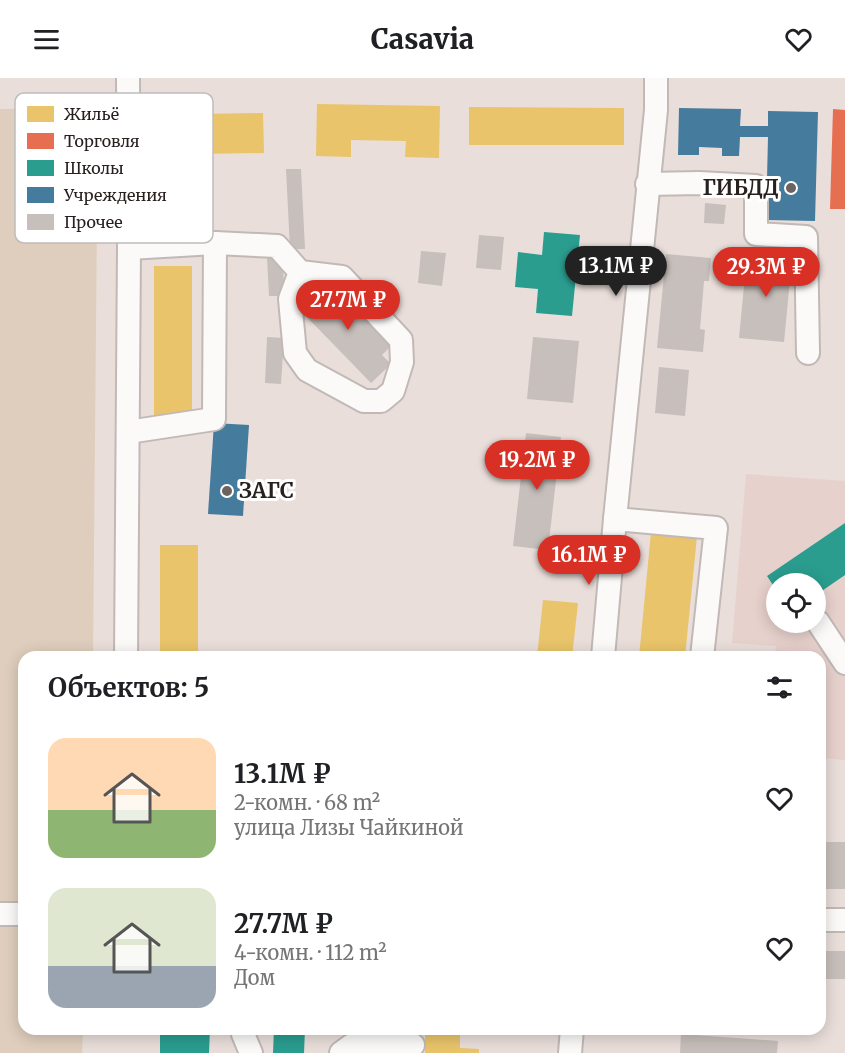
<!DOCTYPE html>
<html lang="ru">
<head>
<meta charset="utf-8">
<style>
	:root { --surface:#fff; --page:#f6f6f6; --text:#202124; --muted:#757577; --accent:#d93025 }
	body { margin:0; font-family:Merriweather,serif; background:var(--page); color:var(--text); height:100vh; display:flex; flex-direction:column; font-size:22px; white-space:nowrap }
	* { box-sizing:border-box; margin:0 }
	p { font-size:20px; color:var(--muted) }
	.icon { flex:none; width:33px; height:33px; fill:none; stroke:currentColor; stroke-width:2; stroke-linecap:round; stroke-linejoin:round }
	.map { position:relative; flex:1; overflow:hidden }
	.side { position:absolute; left:18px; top:573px; width:808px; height:384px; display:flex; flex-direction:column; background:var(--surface); border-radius:18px; box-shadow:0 3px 15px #0003 }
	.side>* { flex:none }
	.buttons { position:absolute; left:766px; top:495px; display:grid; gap:12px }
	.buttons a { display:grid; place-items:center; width:60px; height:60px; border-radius:50%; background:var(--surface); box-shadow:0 3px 15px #0003; font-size:30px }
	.price { position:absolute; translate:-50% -51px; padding:0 14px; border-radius:21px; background:var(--accent); color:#fff; font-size:20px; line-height:39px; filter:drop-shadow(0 2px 3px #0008) }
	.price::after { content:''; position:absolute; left:50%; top:36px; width:18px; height:14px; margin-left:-9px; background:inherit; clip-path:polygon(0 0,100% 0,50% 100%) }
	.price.selected { background:#222; color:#fff }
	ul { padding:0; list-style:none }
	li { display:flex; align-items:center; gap:18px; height:150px; padding:0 30px }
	li span { display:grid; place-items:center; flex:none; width:168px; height:120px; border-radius:18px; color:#555 }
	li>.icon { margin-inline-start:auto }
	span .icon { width:72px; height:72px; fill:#fffc; stroke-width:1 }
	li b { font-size:26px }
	h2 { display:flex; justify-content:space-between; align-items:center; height:72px; padding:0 30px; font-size:26px }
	header { display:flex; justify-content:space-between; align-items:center; height:78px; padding:0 30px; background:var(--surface); font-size:27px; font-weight:800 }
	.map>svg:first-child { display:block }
</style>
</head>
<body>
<header><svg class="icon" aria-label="menu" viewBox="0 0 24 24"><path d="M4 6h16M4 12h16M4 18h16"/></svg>Casavia<svg class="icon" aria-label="heart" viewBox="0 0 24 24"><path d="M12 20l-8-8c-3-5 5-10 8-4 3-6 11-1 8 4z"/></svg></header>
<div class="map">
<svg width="845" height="975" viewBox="0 0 845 975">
	<rect width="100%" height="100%" fill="#e9deda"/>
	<path fill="#e7d1cc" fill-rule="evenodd" d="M746,396L845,403V682L821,680L820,579H775L776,568L732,565ZM777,506H816V544H777Z"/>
	<polygon fill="#dfcebd" points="98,30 93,579 24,579 24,951 83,951 82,975 0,975 0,31"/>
	<g fill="#e9c46a">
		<polygon points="317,26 440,28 439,80 405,79 406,63 351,62 351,79 316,78"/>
		<polygon points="469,29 624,30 624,67 469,67"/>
		<polygon points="199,33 199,36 263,35 264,75 197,76 198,153 159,153 157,34"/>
		<rect x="154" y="188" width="38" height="155"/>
		<polygon points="651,454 697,458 685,579 639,579"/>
		<rect x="160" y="467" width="38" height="112"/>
		<polygon points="543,522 578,525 572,579 537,579"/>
		<polygon points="425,951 460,951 460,970 479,971 479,975 425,975"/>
	</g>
	<polygon fill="#e76f51" points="833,31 845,32 845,131 830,131"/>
	<g fill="#2a9d8f">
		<polygon points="544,154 580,157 572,238 536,235 538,211 515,209 518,174 542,177"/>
		<polygon points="845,445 845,497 816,517 816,506 777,506 777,513 767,498"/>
		<polygon points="160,951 210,951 209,975 160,975"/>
		<polygon points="274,951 305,951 304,975 273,975"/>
	</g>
	<g fill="#457b9d">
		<polygon points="679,30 741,31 740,48 768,48 768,33 818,34 815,143 766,142 768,59 740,59 739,78 722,78 722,70 699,69 699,77 678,77"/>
		<polygon points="214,345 249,347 243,438 208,436"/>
	</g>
	<g fill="#c7bfbb">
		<polygon points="286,91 301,91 305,171 290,171"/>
		<polygon points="705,125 726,127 724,146 704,145"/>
		<polygon points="479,157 504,159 501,192 476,190"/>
		<polygon points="421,173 446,175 442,208 418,205"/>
		<polygon points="666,176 711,180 709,203 704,203 700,251 705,252 703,274 657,270"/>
		<polygon points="747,177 792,181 784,264 739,260"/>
		<polygon points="267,180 283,180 284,218 269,218"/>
		<polygon points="332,206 392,267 382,277 391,286 371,305 303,235 310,228 301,219 313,208 321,217"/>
		<polygon points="267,259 284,260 281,306 265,305"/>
		<polygon points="533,259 579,263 573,325 527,321"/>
		<polygon points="659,289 689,292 685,338 655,335"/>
		<polygon points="526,355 561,359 548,472 513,468"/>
		<rect x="820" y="764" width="25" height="47"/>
		<polygon points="826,873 845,873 845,901 825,901"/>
		<polygon points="681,956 778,963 777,975 680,975"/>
	</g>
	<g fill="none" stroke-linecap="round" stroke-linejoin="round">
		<g stroke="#c1b9b6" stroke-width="26">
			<g id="minor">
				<polyline points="647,106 699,105 756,108 756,156 806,159 808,275"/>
				<polyline points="129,170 215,165 277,168 300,194 342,199 401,262 402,284 393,313 381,323 364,323 307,292 295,275 290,221 300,194"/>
				<polyline points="128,354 214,341 215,165"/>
				<polyline points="615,441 716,450 702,579"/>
				<polyline points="818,544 845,585"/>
				<polyline points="126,579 129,170 128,0"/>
				<polyline points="603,579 615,441 656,32 656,0"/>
				<polyline points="0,836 24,836"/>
				<polyline points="820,842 845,842"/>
				<polyline points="243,956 251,975"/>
				<polyline points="341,975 352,967 413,967"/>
				<polyline points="570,975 572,951"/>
			</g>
		</g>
		<use href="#minor" stroke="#fcfaf9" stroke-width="22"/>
	</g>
	<g fill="#6c6260" stroke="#fff" stroke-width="2">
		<circle cx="791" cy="110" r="6"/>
		<circle cx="227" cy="413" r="6"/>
	</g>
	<g text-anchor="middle" stroke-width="6" stroke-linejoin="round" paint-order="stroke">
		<g font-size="21" font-weight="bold" fill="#28201e" stroke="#fff" text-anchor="end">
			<text x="779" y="117">ГИБДД</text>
			<text x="239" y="420" text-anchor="start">ЗАГС</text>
		</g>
	</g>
	<rect x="15" y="15" width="198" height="150" rx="9" fill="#fff" stroke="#bebcbc" stroke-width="1.5"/>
	<rect x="27" y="28" width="27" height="16" fill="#e9c46a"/>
	<rect x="27" y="55" width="27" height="16" fill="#e76f51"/>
	<rect x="27" y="82" width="27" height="16" fill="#2a9d8f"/>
	<rect x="27" y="109" width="27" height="16" fill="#457b9d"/>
	<rect x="27" y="136" width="27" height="16" fill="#c7bfbb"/>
	<g font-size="16" fill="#28201e">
		<text x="64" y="42">Жильё</text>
		<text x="64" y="69">Торговля</text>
		<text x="64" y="96">Школы</text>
		<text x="64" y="123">Учреждения</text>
		<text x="64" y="150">Прочее</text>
	</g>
</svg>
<div class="buttons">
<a><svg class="icon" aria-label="locate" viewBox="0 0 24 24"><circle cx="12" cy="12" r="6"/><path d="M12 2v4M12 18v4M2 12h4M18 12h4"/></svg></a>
</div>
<b class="price selected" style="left:616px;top:219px">13.1M ₽</b>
<b class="price" style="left:766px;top:220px">29.3M ₽</b>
<b class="price" style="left:348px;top:253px">27.7M ₽</b>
<b class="price" style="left:537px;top:413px">19.2M ₽</b>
<b class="price" style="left:589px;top:508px">16.1M ₽</b>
<section class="side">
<h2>Объектов: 5<svg class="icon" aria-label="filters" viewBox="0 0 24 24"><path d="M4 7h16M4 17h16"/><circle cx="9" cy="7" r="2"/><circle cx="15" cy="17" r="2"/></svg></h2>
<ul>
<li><span style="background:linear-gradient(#ffd9b3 60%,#8fb573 0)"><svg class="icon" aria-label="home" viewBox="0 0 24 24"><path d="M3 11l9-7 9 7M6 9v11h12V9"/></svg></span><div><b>13.1M ₽</b><p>2-комн. · 68 m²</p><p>улица Лизы Чайкиной</p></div><svg class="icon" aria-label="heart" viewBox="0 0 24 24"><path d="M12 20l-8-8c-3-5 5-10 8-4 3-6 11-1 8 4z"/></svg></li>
<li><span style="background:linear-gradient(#dfe7d0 65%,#9aa5b1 0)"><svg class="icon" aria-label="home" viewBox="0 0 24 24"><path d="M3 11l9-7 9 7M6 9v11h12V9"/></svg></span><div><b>27.7M ₽</b><p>4-комн. · 112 m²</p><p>Дом</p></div><svg class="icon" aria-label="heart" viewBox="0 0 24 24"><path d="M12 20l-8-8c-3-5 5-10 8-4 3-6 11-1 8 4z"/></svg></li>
</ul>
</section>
</div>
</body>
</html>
